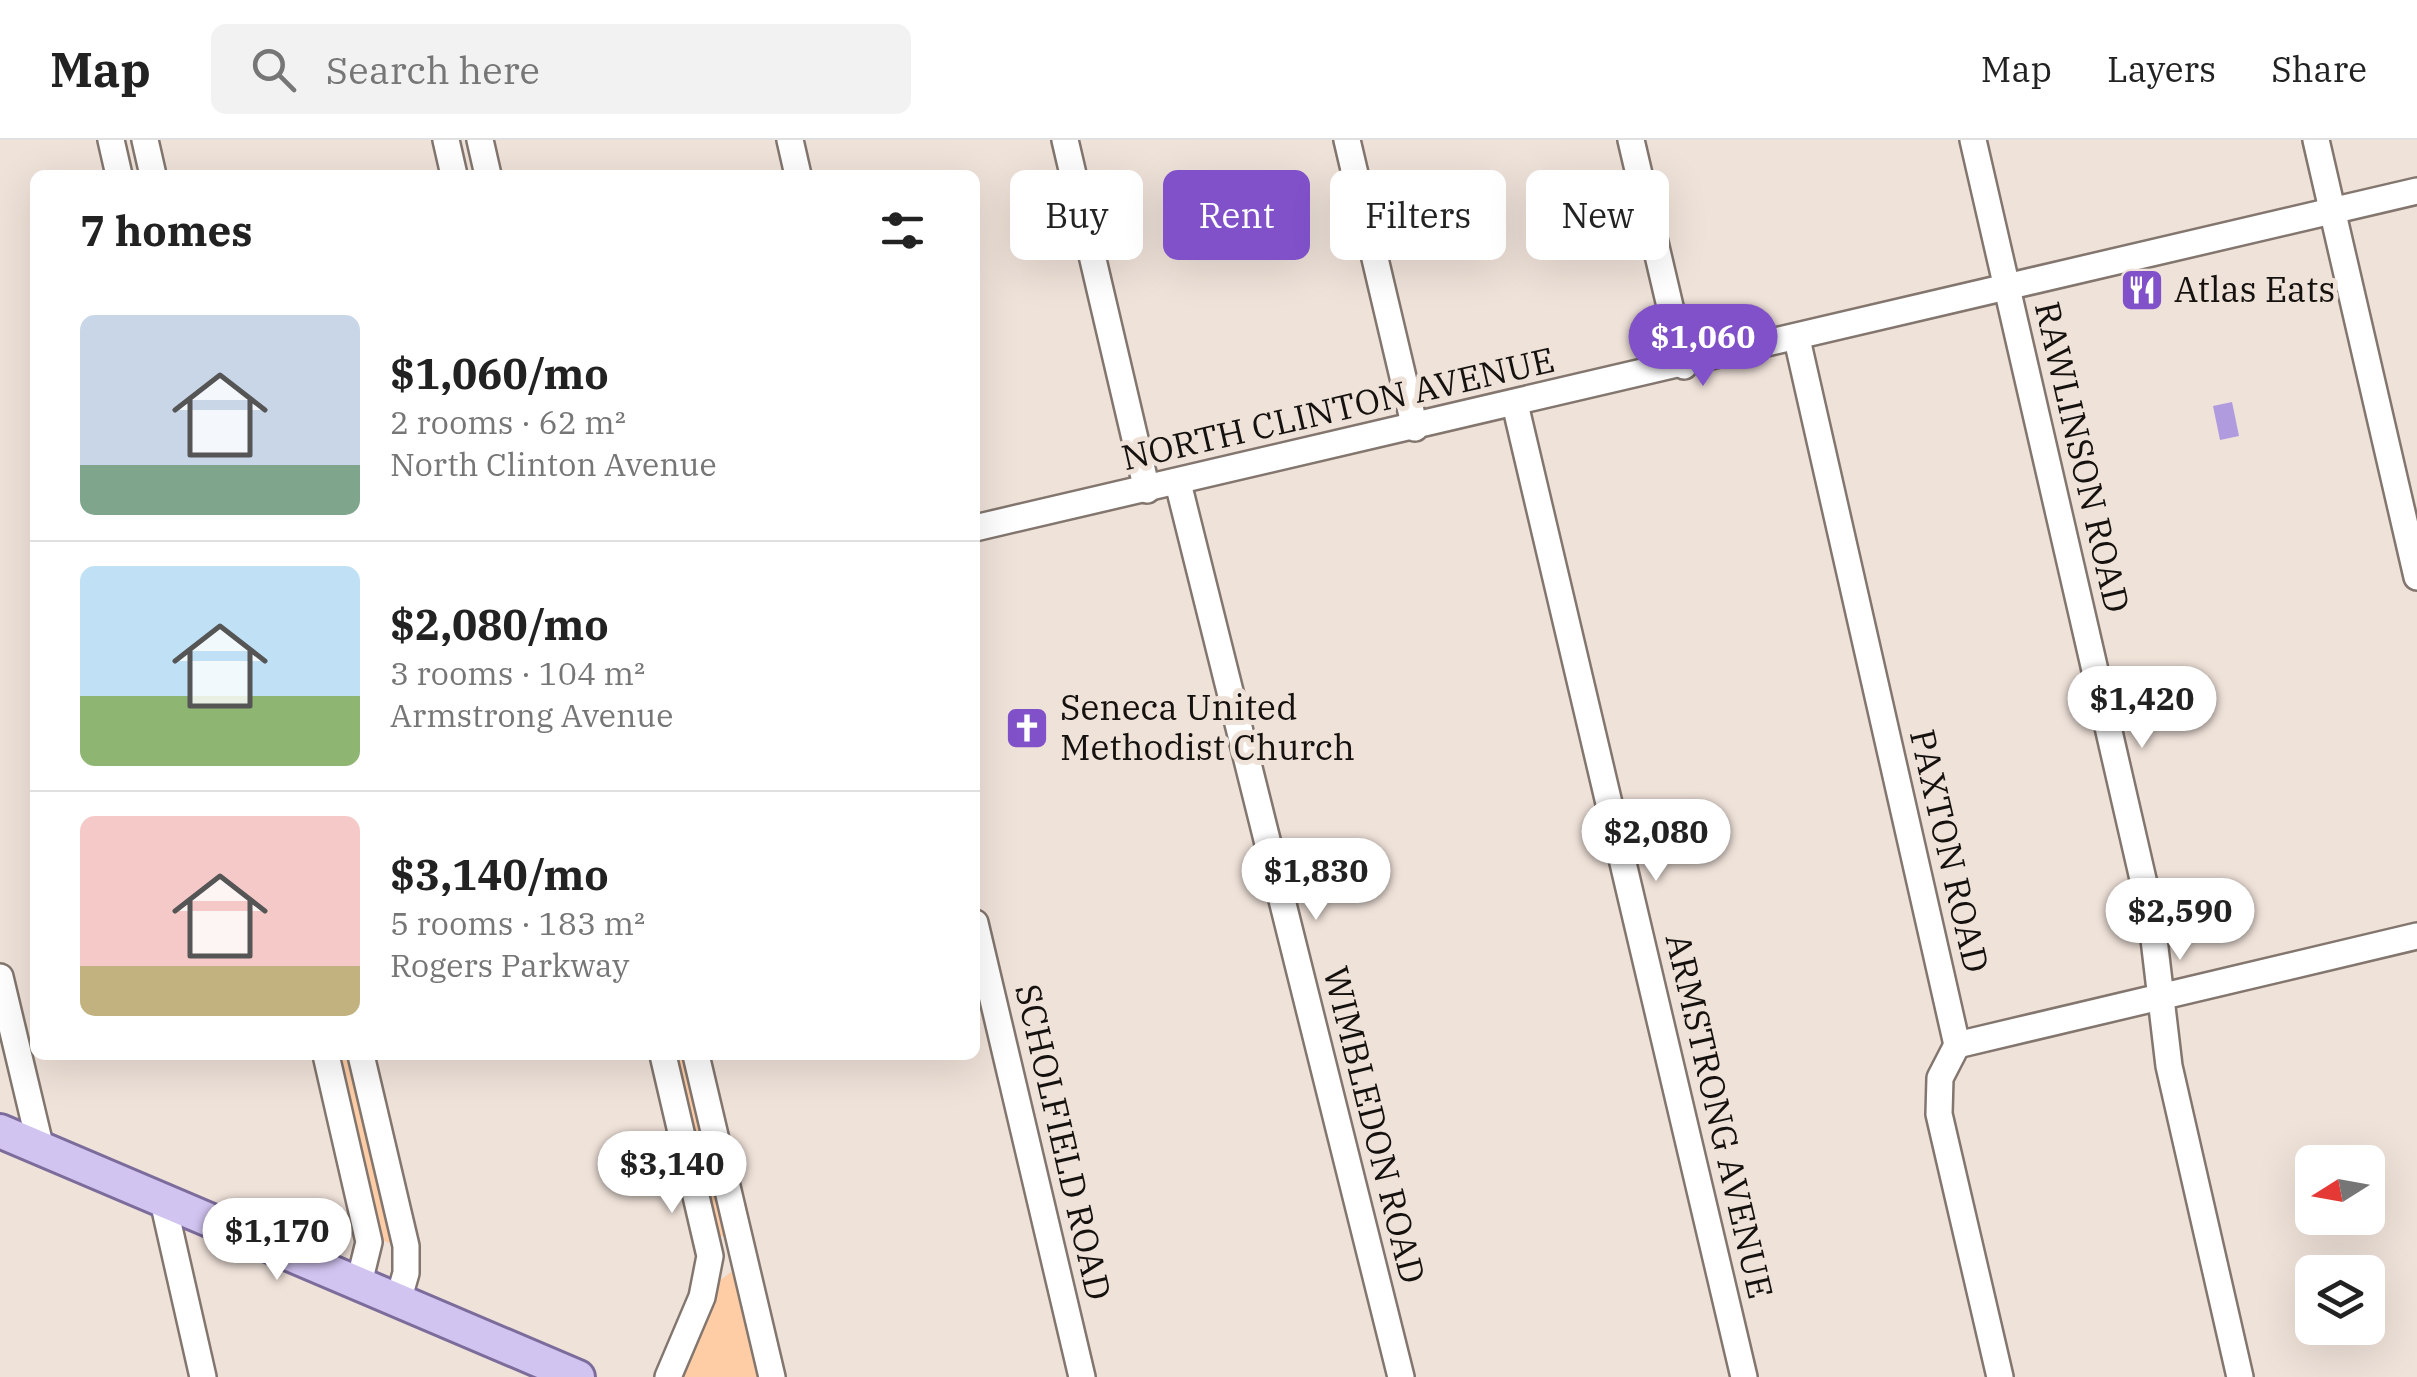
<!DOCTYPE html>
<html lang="en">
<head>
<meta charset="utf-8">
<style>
	:root { --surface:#fff; --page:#f2f2f2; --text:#222; --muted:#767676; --line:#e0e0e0; --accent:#8051c9 }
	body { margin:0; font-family:"IBM Plex Serif",serif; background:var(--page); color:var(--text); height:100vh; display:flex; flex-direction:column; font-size:38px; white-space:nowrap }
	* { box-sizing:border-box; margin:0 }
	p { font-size:32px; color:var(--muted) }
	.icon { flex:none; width:55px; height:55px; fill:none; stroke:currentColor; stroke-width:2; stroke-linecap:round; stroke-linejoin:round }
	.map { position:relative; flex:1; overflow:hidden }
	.details { position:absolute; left:30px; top:30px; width:950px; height:890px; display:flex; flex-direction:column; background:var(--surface); border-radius:15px; box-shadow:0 10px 40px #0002 }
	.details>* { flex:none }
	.hud { position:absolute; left:1010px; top:30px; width:950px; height:90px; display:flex; gap:20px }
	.needle { width:65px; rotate:259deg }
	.controls { position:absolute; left:2295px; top:1005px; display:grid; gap:20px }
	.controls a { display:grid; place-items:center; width:90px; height:90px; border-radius:15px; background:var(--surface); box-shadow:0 10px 40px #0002; font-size:50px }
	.price { position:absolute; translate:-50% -85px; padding:0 22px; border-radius:35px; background:#fff; color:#222; font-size:32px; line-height:65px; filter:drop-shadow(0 2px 5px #0008) }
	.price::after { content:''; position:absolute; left:50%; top:60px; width:30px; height:22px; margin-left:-15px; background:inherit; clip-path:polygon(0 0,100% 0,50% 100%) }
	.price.current { background:var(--accent); color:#fff }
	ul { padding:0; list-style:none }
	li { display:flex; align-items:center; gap:30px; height:250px; padding:0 50px }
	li+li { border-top:2px solid var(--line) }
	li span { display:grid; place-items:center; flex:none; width:280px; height:200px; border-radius:15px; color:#555 }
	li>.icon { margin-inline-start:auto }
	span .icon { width:120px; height:120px; fill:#fffc; stroke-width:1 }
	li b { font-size:42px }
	h2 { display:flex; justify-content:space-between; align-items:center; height:120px; padding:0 50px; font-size:42px }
	.pill { padding:0 35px; border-radius:15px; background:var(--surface); box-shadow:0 10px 40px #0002; font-size:35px; line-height:90px }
	.pill.current { background:var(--accent); color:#fff }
	header { display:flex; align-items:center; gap:60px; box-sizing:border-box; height:140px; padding:0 50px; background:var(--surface); border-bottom:2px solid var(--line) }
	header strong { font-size:48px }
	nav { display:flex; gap:55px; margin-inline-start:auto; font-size:35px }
	.search { width:700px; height:90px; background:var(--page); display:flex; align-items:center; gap:25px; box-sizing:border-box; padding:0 35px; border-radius:15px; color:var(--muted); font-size:38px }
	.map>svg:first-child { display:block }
</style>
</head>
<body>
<header>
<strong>Map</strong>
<div class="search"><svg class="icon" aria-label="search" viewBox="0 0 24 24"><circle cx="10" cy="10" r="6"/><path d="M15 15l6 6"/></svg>Search here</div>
<nav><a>Map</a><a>Layers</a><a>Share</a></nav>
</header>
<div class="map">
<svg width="2417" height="1237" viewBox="0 0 2417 1237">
	<rect width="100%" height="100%" fill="#efe2d9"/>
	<g fill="#fecca5">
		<polygon points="335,915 353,915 393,1100 389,1103 378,1098"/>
		<polygon points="671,915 687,915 725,1097 715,1095"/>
		<polygon points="734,1130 739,1134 763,1237 679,1237 716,1143"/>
	</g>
	<polygon fill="#b09bdf" points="2232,262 2239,296 2220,300 2213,266"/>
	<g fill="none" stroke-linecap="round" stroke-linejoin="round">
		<g stroke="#82766e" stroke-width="30">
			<g id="minor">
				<polyline points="111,0 119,35"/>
				<polyline points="145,0 153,35"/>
				<polyline points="446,0 454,35"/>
				<polyline points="480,0 488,35"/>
				<polyline points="790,0 798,35"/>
				<polyline points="1065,0 1147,350"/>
				<polyline points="1347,0 1415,288"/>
				<polyline points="1631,0 1684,226"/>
				<polyline points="1973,0 2151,774 2169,926 2240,1237"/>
				<polyline points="2316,0 2417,437"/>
				<polyline points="1797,199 1957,905 1940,938 1939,974 2000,1237"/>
				<polyline points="1515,264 1744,1237"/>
				<polyline points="1178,343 1401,1237"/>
				<polyline points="975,388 2417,51"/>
				<polyline points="975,783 1082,1237"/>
				<polyline points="0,837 41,1009"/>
				<polyline points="1957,905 2417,796"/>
				<polyline points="326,915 369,1102 359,1143"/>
				<polyline points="361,915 406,1106 406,1133 398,1161"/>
				<polyline points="663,915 710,1116 702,1157 668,1237"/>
				<polyline points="696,915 772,1237"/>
				<polyline points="163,1061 203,1237"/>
			</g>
		</g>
		<g stroke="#7c6c9b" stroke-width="38">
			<polyline id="major" points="0,991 578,1237"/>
		</g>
		<use href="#minor" stroke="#fff" stroke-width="25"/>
		<use href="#major" stroke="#d2c4f1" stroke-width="32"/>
	</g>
	<defs>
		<g id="restaurant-square" transform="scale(2.25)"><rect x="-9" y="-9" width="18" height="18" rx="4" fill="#8051c9" stroke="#efe2d9"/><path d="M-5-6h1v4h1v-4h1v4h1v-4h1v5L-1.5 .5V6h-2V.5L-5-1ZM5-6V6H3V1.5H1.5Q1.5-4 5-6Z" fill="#fff"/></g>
		<g id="church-square" transform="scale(2.25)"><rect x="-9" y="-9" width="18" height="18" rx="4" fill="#8051c9" stroke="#efe2d9"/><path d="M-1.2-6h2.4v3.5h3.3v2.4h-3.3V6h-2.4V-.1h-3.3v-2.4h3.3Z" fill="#fff"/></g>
	</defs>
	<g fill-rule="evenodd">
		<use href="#restaurant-square" x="2142" y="150"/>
		<use href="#church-square" x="1027" y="588"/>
	</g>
	<g text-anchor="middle" stroke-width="10" stroke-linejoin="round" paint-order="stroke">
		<g font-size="35" fill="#15110e" stroke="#efe2d9" text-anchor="start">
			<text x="2174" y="162">Atlas Eats</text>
			<text x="1060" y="580">Seneca United<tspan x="1060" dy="40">Methodist Church</tspan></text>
		</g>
		<g font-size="35" fill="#15110e" stroke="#efe2d9">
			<text transform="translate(1338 269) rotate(-13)" y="12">NORTH CLINTON AVENUE</text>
			<text transform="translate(2082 317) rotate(77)" y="12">RAWLINSON ROAD</text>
			<text transform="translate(1949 711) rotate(77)" y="12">PAXTON ROAD</text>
			<text transform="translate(1719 976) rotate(77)" y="12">ARMSTRONG AVENUE</text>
			<text transform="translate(1374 985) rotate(76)" y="12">WIMBLEDON ROAD</text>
			<text transform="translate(1063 1002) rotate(77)" y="12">SCHOLFIELD ROAD</text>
		</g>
	</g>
</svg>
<div class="controls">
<a><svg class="needle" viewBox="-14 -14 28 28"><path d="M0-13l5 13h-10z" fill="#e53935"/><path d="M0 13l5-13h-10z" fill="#767676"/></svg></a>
<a><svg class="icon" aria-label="layers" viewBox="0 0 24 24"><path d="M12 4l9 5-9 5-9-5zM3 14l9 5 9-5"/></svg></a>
</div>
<b class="price current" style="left:1703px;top:249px">$1,060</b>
<b class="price" style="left:2142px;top:611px">$1,420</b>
<b class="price" style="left:1656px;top:744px">$2,080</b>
<b class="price" style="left:1316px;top:783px">$1,830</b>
<b class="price" style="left:2180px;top:823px">$2,590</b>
<b class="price" style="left:672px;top:1076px">$3,140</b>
<b class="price" style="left:277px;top:1143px">$1,170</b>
<div class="hud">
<a class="pill">Buy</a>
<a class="pill current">Rent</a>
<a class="pill">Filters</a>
<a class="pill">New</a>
</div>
<section class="details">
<h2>7 homes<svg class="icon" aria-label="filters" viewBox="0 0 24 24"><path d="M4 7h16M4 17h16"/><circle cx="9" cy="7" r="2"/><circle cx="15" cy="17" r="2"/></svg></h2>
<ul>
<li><span style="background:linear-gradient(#c9d6e8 75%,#7fa58c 0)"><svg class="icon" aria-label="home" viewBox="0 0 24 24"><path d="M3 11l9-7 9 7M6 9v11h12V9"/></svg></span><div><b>$1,060/mo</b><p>2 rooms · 62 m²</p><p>North Clinton Avenue</p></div></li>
<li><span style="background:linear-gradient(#bfe0f5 65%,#8fb573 0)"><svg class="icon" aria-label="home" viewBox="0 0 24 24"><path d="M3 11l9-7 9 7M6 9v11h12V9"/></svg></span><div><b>$2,080/mo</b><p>3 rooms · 104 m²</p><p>Armstrong Avenue</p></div></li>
<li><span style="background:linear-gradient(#f6c9c9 75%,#c2b280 0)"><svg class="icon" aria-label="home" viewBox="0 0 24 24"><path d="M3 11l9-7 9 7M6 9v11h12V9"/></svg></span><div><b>$3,140/mo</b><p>5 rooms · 183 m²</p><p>Rogers Parkway</p></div></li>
</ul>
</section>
</div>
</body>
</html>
